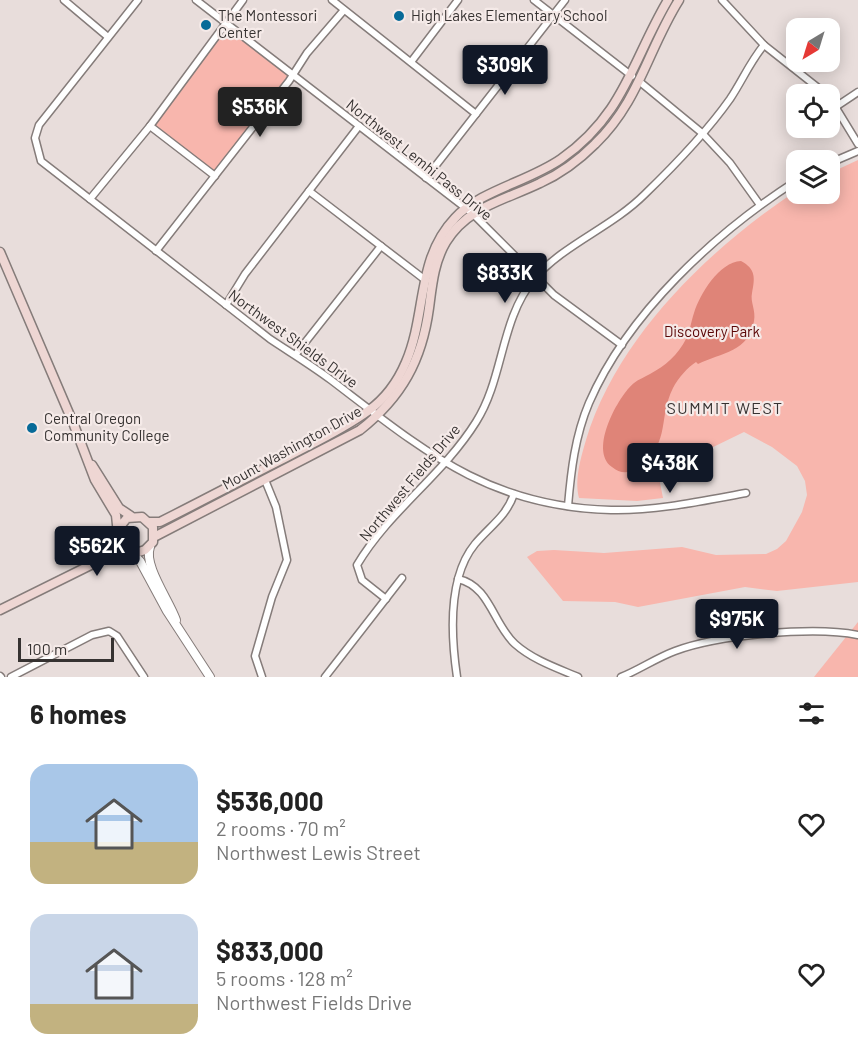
<!DOCTYPE html>
<html lang="en">
<head>
<meta charset="utf-8">
<style>
	:root { --surface:#fff; --page:#f6f6f6; --text:#222; --muted:#767676; --accent:#111827 }
	body { margin:0; font-family:Barlow,sans-serif; background:var(--page); color:var(--text); height:100vh; display:flex; flex-direction:column; font-size:22px; white-space:nowrap }
	* { box-sizing:border-box; margin:0 }
	p { font-size:20px; color:var(--muted) }
	.icon { flex:none; width:33px; height:33px; fill:none; stroke:currentColor; stroke-width:2; stroke-linecap:round; stroke-linejoin:round }
	.map { position:relative; height:677px; overflow:hidden }
	.side { display:flex; flex-direction:column; background:var(--surface); flex:1 }
	.side>* { flex:none }
	.needle { width:39px; rotate:218deg }
	.controls { position:absolute; left:786px; top:18px; display:grid; gap:12px }
	.controls a { display:grid; place-items:center; width:54px; height:54px; border-radius:12px; background:var(--surface); box-shadow:0 3px 15px #0003; font-size:30px }
	.scale { position:absolute; left:18px; bottom:15px; width:96px; box-sizing:border-box; padding-left:6px; border:3px solid #363231; border-top:0; font-size:16px; line-height:21px; white-space:nowrap; color:#363231; -webkit-text-stroke:4px #f5eae8; paint-order:stroke }
	.price { position:absolute; translate:-50% -51px; padding:0 14px; border-radius:6px; background:var(--accent); color:#fff; font-size:20px; line-height:39px; filter:drop-shadow(0 2px 3px #0008) }
	.price::after { content:''; position:absolute; left:50%; top:36px; width:18px; height:14px; margin-left:-9px; background:inherit; clip-path:polygon(0 0,100% 0,50% 100%) }
	.price.on { background:#222; color:#fff }
	ul { padding:0; list-style:none }
	li { display:flex; align-items:center; gap:18px; height:150px; padding:0 30px }
	li span { display:grid; place-items:center; flex:none; width:168px; height:120px; border-radius:18px; color:#555 }
	li>.icon { margin-inline-start:auto }
	span .icon { width:72px; height:72px; fill:#fffc; stroke-width:1 }
	li b { font-size:26px }
	h2 { display:flex; justify-content:space-between; align-items:center; height:72px; padding:0 30px; font-size:26px }
	.map>svg:first-child { display:block }
</style>
</head>
<body>
<div class="map">
<svg width="858" height="677" viewBox="0 0 858 677">
	<rect width="100%" height="100%" fill="#e8dddb"/>
	<g fill="#f8b6ad">
		<polygon points="225,22 293,75 215,176 150,126"/>
		<path d="M858,160V582L777,591L745,587L638,607L615,602L563,601L527,557L537,551L554,550L604,553L682,547L716,555L766,554L777,549L786,541L802,512L807,495L805,481L797,466L772,447L744,432L705,451L666,460L657,467L663,498L637,501L579,498C574,480 581,457 586,440C617,337 709,249 796,191V194H830V173Z"/>
		<polygon points="858,622 858,677 814,677"/>
	</g>
	<path fill="#df8478" d="M741,261C756,269 755,278 752,293C750,302 756,310 754,321C750,351 721,353 698,364L696,362C688,367 678,378 673,388C658,418 671,440 641,466C632,473 621,475 612,467C588,450 619,395 634,383C639,379 645,377 650,374C665,366 678,355 686,339C690,331 691,322 694,313C700,294 719,262 741,261Z"/>
	<g fill="none" stroke-linecap="round" stroke-linejoin="round">
		<g stroke="#857c7a" stroke-width="9">
			<g id="minor">
				<polyline points="64,0 108,37"/>
				<path d="M138,0L39,125L35,138L41,161L270,339C291,353 311,365 331,380C423,450 488,507 611,510C656,511 702,501 746,493"/>
				<polyline points="196,0 472,213 554,295 622,345"/>
				<polyline points="332,0 476,114"/>
				<polyline points="534,0 632,76"/>
				<polyline points="722,0 764,45 826,94"/>
				<polyline points="411,62 458,0"/>
				<polyline points="640,82 702,133 730,163 760,205"/>
				<polyline points="830,98 858,144"/>
				<polyline points="837,106 858,92"/>
				<polyline points="150,126 215,176"/>
				<polyline points="830,163 858,151"/>
				<polyline points="426,178 565,0"/>
				<polyline points="309,191 424,279"/>
				<polyline points="90,199 150,126 243,0"/>
				<polyline points="156,251 289,81 307,53 344,10"/>
				<polyline points="226,305 245,274 359,126"/>
				<polyline points="296,354 381,246"/>
				<path d="M568,506C571,471 575,436 589,403C628,313 715,233 796,181"/>
				<path d="M458,579C490,586 493,624 515,644C533,660 557,668 578,677"/>
				<path d="M386,599L362,580L357,565C389,511 443,475 476,422C504,378 500,320 534,279C564,244 611,228 645,194C675,165 706,133 730,99C742,81 750,62 764,45"/>
				<polyline points="0,676 1,677"/>
				<polyline points="11,677 92,635 109,631 117,636 144,677"/>
				<polyline points="262,677 255,656 272,597 287,560 276,507 265,480"/>
				<polyline points="325,677 402,578"/>
				<path d="M457,677C451,636 447,578 475,544C490,526 506,517 514,494"/>
				<path d="M621,677C639,670 656,658 675,651C718,635 813,626 858,635"/>
			</g>
		</g>
		<g stroke="#857c7a" stroke-width="10">
			<g id="tertiary">
				<path d="M150,547C143,565 169,600 176,620"/>
				<polyline points="131,552 140,561 167,611 210,677"/>
			</g>
		</g>
		<g stroke="#857c7a" stroke-width="11">
			<g id="secondary">
				<polyline points="0,252 74,425 95,480 116,515 119,544 127,551 136,553 145,550 153,542 153,527 142,517 127,518 118,529"/>
				<polyline points="92,465 119,508 131,516"/>
				<path d="M150,522H160C202,501 243,479 285,458C313,443 342,430 368,411C385,399 398,381 406,362C427,313 416,259 455,218C481,190 528,182 561,159C624,115 632,61 668,0"/>
				<path d="M154,537L360,430C402,397 422,360 429,308C432,285 434,262 446,242C467,207 505,200 540,183C560,174 579,160 595,144C639,102 648,49 679,0"/>
				<polyline points="95,557 111,547 117,539"/>
				<polyline points="0,610 115,553 127,551"/>
			</g>
		</g>
		<use href="#minor" stroke="#fff" stroke-width="6"/>
		<use href="#tertiary" stroke="#fff" stroke-width="8"/>
		<use href="#secondary" stroke="#eed6d3" stroke-width="8"/>
	</g>
	<g fill="#076a98" stroke="#f5eae8" stroke-width="2">
		<circle cx="399" cy="16" r="6"/>
		<circle cx="206" cy="25" r="6"/>
		<circle cx="32" cy="428" r="6"/>
	</g>
	<g text-anchor="middle" stroke-width="4.5" stroke-linejoin="round" paint-order="stroke">
		<g font-size="15" fill="#363231" stroke="#f5eae8" text-anchor="start">
			<text x="218" y="21">The Montessori<tspan x="218" dy="17">Center</tspan></text>
			<text x="411" y="21">High Lakes Elementary School</text>
			<text x="44" y="424">Central Oregon<tspan x="44" dy="17">Community College</tspan></text>
		</g>
		<g font-size="15" fill="#363231" stroke="#f5eae8">
			<text transform="translate(419 160) rotate(39)" y="5">Northwest Lemhi Pass Drive</text>
			<text transform="translate(293 339) rotate(36)" y="5">Northwest Shields Drive</text>
			<text transform="translate(292 448) rotate(-29)" y="5">Mount Washington Drive</text>
			<text transform="translate(410 483) rotate(-50)" y="5">Northwest Fields Drive</text>
		</g>
		<g font-size="15" fill="#5a0606" stroke="#f5eae8">
			<text x="712" y="337">Discovery Park</text>
		</g>
		<g font-size="16" letter-spacing="1.5" fill="#363231" stroke="#f5eae8">
			<text x="725" y="414">SUMMIT WEST</text>
		</g>
	</g>
</svg>
<div class="controls">
<a><svg class="needle" viewBox="-14 -14 28 28"><path d="M0-13l5 13h-10z" fill="#e53935"/><path d="M0 13l5-13h-10z" fill="#767676"/></svg></a>
<a><svg class="icon" aria-label="locate" viewBox="0 0 24 24"><circle cx="12" cy="12" r="6"/><path d="M12 2v4M12 18v4M2 12h4M18 12h4"/></svg></a>
<a><svg class="icon" aria-label="layers" viewBox="0 0 24 24"><path d="M12 4l9 5-9 5-9-5zM3 14l9 5 9-5"/></svg></a>
</div>
<div class="scale">100 m</div>
<b class="price" style="left:505px;top:96px">$309K</b>
<b class="price on" style="left:260px;top:138px">$536K</b>
<b class="price" style="left:505px;top:304px">$833K</b>
<b class="price" style="left:670px;top:494px">$438K</b>
<b class="price" style="left:97px;top:577px">$562K</b>
<b class="price" style="left:737px;top:650px">$975K</b>
</div>
<section class="side">
<h2>6 homes<svg class="icon" aria-label="filters" viewBox="0 0 24 24"><path d="M4 7h16M4 17h16"/><circle cx="9" cy="7" r="2"/><circle cx="15" cy="17" r="2"/></svg></h2>
<ul>
<li><span style="background:linear-gradient(#a9c7e8 65%,#c2b280 0)"><svg class="icon" aria-label="home" viewBox="0 0 24 24"><path d="M3 11l9-7 9 7M6 9v11h12V9"/></svg></span><div><b>$536,000</b><p>2 rooms · 70 m²</p><p>Northwest Lewis Street</p></div><svg class="icon" aria-label="heart" viewBox="0 0 24 24"><path d="M12 20l-8-8c-3-5 5-10 8-4 3-6 11-1 8 4z"/></svg></li>
<li><span style="background:linear-gradient(#c9d6e8 75%,#c2b280 0)"><svg class="icon" aria-label="home" viewBox="0 0 24 24"><path d="M3 11l9-7 9 7M6 9v11h12V9"/></svg></span><div><b>$833,000</b><p>5 rooms · 128 m²</p><p>Northwest Fields Drive</p></div><svg class="icon" aria-label="heart" viewBox="0 0 24 24"><path d="M12 20l-8-8c-3-5 5-10 8-4 3-6 11-1 8 4z"/></svg></li>
</ul>
</section>
</body>
</html>
